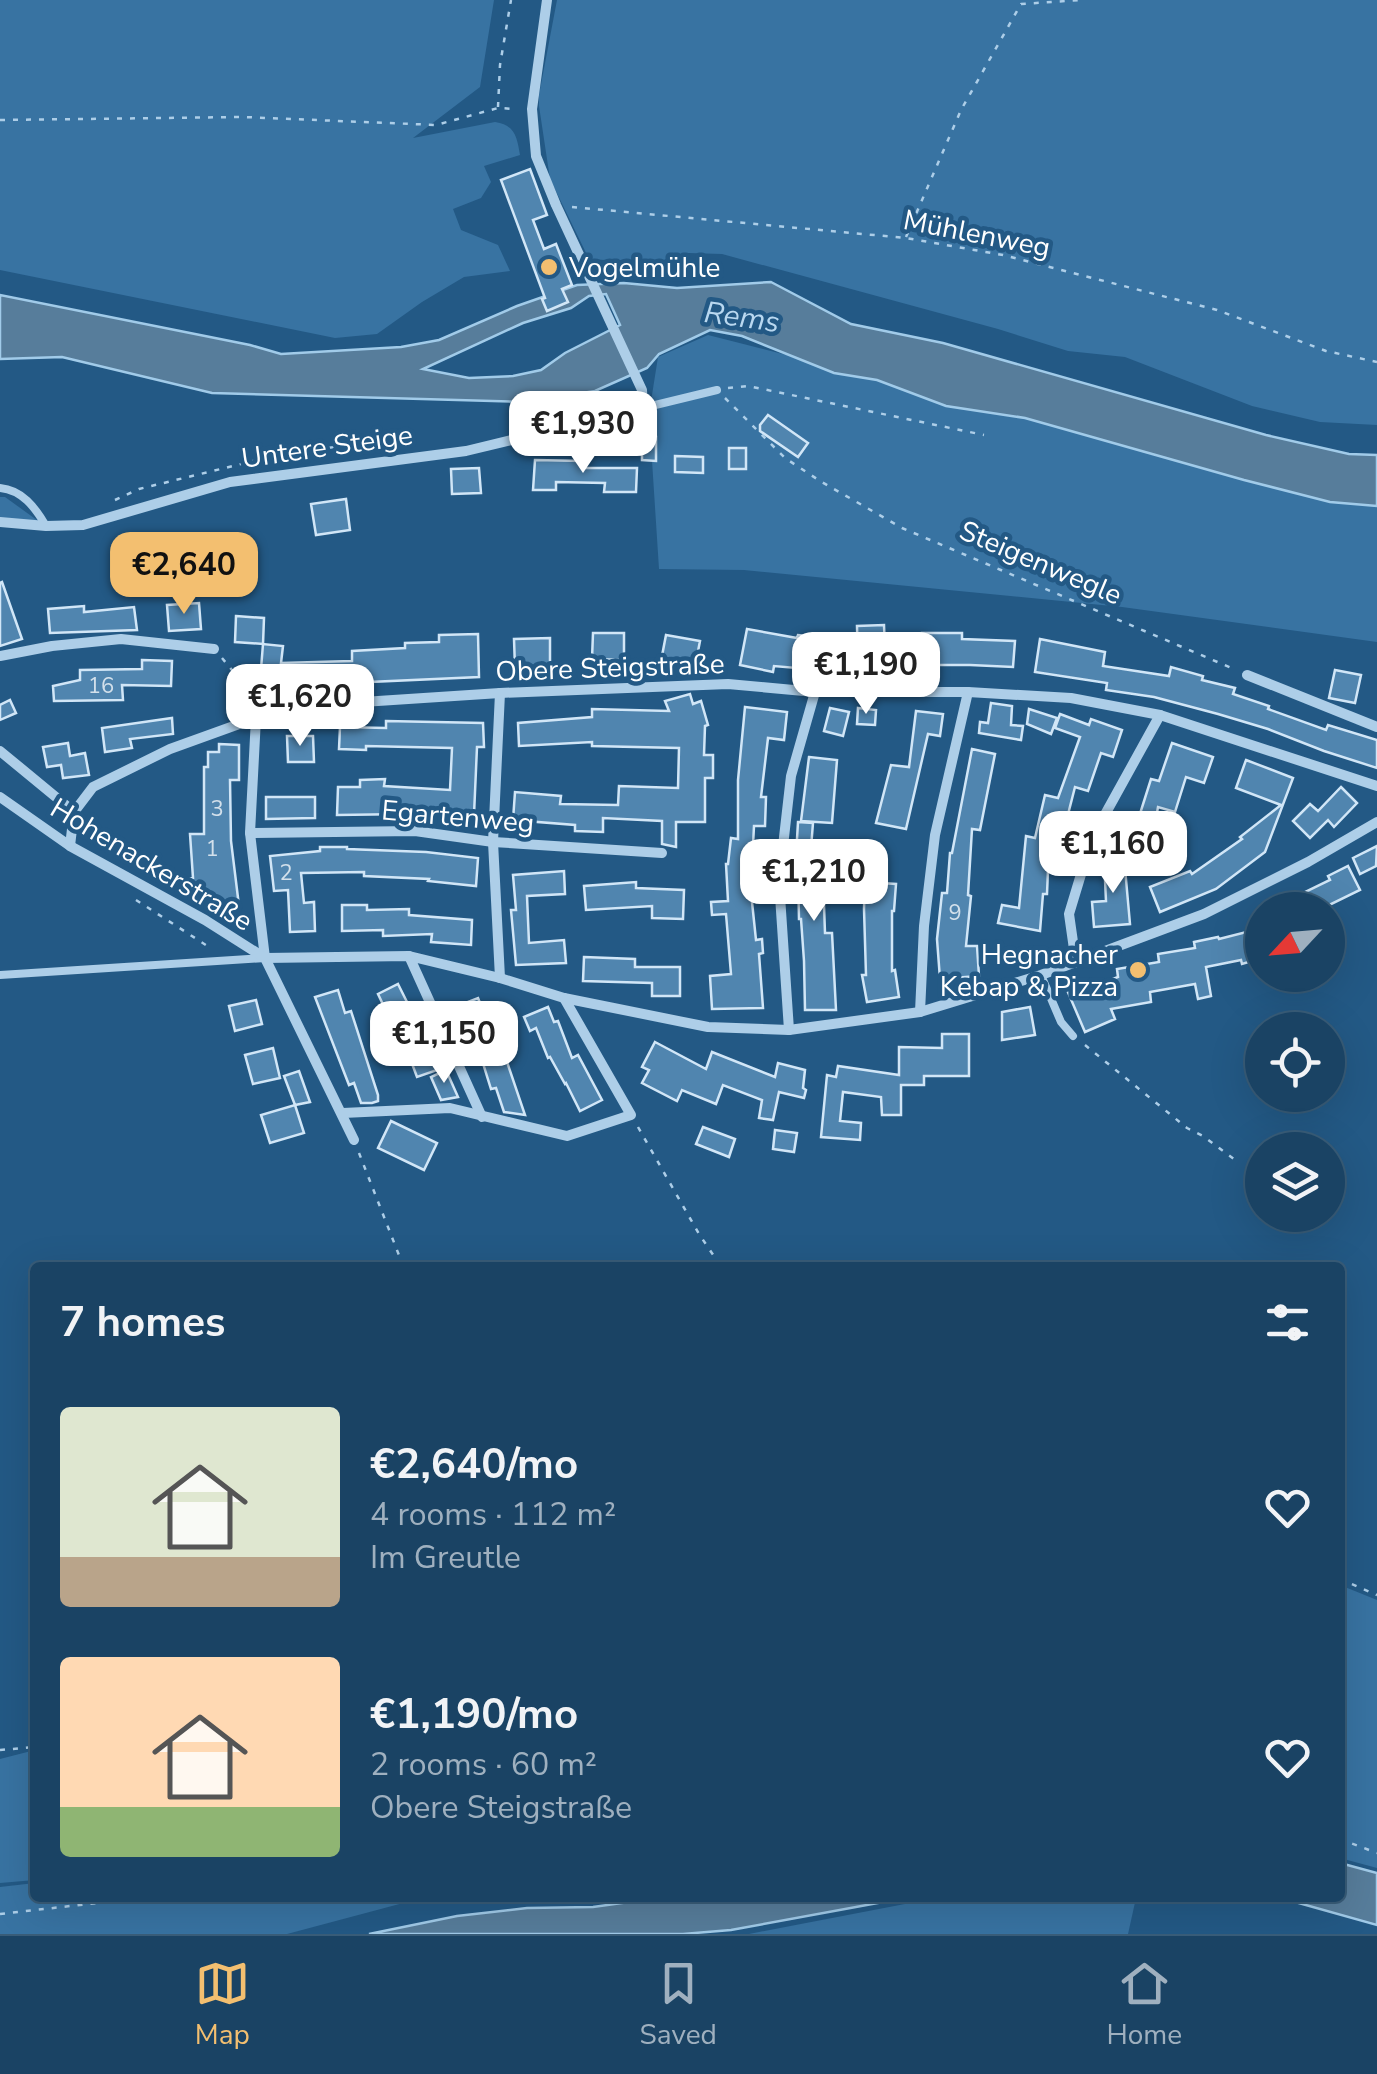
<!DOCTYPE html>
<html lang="en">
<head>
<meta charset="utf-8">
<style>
	:root { --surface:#1a4364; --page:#274e6d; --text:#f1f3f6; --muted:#9fb0bf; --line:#385c78; --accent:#f3bf70 }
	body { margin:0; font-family:"Nunito Sans",sans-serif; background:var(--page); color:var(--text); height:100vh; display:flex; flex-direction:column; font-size:38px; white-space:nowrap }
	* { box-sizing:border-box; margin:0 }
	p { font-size:32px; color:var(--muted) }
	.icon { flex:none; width:55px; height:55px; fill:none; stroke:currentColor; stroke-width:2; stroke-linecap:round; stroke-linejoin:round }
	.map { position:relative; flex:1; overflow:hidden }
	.side { position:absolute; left:30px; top:1262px; width:1315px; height:640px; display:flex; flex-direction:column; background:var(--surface); border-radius:10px; box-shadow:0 10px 40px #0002,0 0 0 2px var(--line) }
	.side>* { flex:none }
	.needle { width:65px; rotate:244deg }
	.buttons { position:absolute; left:1245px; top:892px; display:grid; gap:20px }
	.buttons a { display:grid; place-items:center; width:100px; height:100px; border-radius:50%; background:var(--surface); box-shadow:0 10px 40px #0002,0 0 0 2px var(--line); font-size:50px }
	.price { position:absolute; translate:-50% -85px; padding:0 22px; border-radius:20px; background:#fff; color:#222; font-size:32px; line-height:65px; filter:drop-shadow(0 2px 5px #0008) }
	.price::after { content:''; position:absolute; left:50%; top:60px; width:30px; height:22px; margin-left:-15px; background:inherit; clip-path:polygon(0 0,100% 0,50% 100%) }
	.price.current { background:var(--accent); color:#111 }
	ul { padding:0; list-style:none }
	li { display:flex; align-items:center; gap:30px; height:250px; padding:0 30px }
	li span { display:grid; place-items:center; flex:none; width:280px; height:200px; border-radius:10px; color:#555 }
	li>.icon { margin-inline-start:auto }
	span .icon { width:120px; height:120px; fill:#fffc; stroke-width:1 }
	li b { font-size:42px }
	h2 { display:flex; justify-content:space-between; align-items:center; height:120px; padding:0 30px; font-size:42px }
	.tab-bar { display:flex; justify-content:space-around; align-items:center; height:140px; border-top:2px solid var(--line); background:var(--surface); font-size:28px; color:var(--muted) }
	.tab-bar a { display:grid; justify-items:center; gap:5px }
	.tab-bar .current { color:var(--accent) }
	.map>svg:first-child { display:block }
</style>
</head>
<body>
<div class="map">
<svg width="1377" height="1934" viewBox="0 0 1377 1934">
	<rect width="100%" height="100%" fill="#235985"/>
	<g fill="#3873a2">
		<path d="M0,0H494L480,87L413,138L495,122C515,125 517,137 520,155L484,166L491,182L481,198L453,209L461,230L498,245L510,271L464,277L422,302L377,334L335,338L0,270Z"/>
		<polygon points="557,0 1377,0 1377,425 1320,422 1252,406 1125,357 1068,351 998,329 722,254 689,253 653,263 589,259 550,179 539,106 539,95"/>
		<polygon points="708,335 917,388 1377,497 1377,642 1122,607 744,570 659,569 649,414 658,357"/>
		<polygon points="0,497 5,497 41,523 0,518"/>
		<polygon points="1340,1585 1377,1600 1377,1868 1340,1858"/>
		<polygon points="35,1750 35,1880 0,1883 0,1759"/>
		<polygon points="35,1883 35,1898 422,1898 287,1934 0,1934 0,1887"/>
		<polygon points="936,1898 1136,1898 1128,1934 749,1934"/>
	</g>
	<g fill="#577d9b" stroke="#a1cbe9" stroke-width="2.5" fill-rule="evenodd">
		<path d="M771,282L851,324L943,343L1266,435L1349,454L1377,455V506L1330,502L1244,480L1025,418L946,406L877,380L834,373L742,336L710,330L659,354L647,368L595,391L525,402L212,393L62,357L0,359V295L250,345L281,354L401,347L439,340L517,306L577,285L624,283L677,288ZM606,294L620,325L565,353L541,370L513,376L469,378L423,369L523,323L571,308L589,296Z"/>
		<polygon points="1340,1863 1377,1873 1377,1925 1288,1900 1260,1898 1340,1898"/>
		<polygon points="658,1898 905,1898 731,1930 683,1934 369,1934 457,1916 527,1908 593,1907"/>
	</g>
	<g fill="#5085af" stroke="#d1e6f7" stroke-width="2.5">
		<polygon points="530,169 547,215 533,220 544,249 556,244 572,285 562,289 568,302 547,311 542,299 545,298 501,180"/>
		<polygon points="768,415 808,443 798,457 760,431 760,425"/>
		<polygon points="642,436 656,437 656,461 642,460"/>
		<rect x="729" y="448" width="17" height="21"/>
		<polygon points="675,456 703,457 703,473 675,472"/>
		<polygon points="535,460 584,461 585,468 637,468 636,492 604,492 605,483 556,482 556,490 533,490"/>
		<polygon points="479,468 481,493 452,494 451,469"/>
		<polygon points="346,499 350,530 316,535 311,504"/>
		<polygon points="2,582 22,639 0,646 0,583"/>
		<polygon points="199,603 201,629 169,631 167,605"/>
		<polygon points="84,606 84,612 134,607 137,630 50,633 48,609"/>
		<polygon points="236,616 264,618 263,644 235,642"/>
		<polygon points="884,625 885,650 922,651 922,633 962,633 962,639 1015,641 1013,667 970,665 912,665 912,668 858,666 857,626"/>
		<polygon points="747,629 797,638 798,635 833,638 831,671 774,666 773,672 740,665"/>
		<polygon points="593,633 624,633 624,660 592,659"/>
		<polygon points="478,634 479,677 370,682 371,690 346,691 346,686 284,687 284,695 250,695 250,669 261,669 263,644 283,646 281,663 352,661 352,651 405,648 405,643 439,642 439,635"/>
		<polygon points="666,635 700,641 695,667 661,661"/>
		<polygon points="550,638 550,667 515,668 514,639"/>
		<polygon points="1040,639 1105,652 1103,666 1169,676 1171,667 1203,676 1202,680 1235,688 1233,694 1269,706 1268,709 1326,730 1328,725 1377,740 1377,768 1324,751 1268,729 1218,714 1154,697 1106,690 1107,683 1035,672"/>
		<polygon points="142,660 172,661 171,686 122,685 123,700 54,701 53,686 80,680 80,670 142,669"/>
		<polygon points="1335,670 1361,675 1355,703 1329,698"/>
		<polygon points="690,694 693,704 701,701 708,725 705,726 704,755 713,755 713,778 705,778 705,822 676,822 676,847 662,844 662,821 603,818 603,832 575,831 575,825 513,820 515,792 561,796 560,804 618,805 619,786 678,788 679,748 592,746 592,742 519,746 518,723 592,717 592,709 669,711 665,701"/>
		<polygon points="10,700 16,713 0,720 0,705"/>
		<polygon points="991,703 1012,706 1011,725 1023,726 1021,740 979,733 980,722 988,723"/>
		<polygon points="745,707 787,712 784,740 768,738 761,797 766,797 765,826 754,826 752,865 748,864 756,940 762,939 763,953 759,954 763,1008 712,1009 710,976 731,974 726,914 712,915 711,902 728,901 726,864 728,864 731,838 738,839 738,780"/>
		<polygon points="830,708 849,712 843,736 824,731"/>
		<polygon points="858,708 876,710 875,725 857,724"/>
		<polygon points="1029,709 1057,718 1051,734 1027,724"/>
		<polygon points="916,711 943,714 940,736 928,734 906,829 876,823 891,765 909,767"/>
		<polygon points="1060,714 1089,725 1091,719 1122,730 1113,757 1101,753 1088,791 1075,787 1064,830 1059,829 1054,871 1048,870 1047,894 1043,894 1040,931 998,923 1002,905 1019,908 1026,836 1035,838 1045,795 1058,798 1080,737 1055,728"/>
		<polygon points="172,718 173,734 130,739 132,748 105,752 102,728"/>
		<polygon points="386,721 483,723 484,747 477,747 474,815 407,812 407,814 337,815 338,787 360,787 360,780 385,779 384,786 450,790 452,748 366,746 366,750 339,749 340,727 386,728"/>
		<polygon points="287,736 313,736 314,762 288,762"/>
		<polygon points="68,743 70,756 85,753 89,775 63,778 61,765 47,767 43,747"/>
		<polygon points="1172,743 1213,757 1204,783 1186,777 1175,812 1158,807 1151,846 1132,842 1125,827 1127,814 1139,817 1151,779 1159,781"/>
		<polygon points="219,744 239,745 239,780 230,780 231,841 239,906 211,909 209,894 186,896 184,879 193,878 190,834 204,834 204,767 208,767 208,752 219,752"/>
		<polygon points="972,749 995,754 980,830 972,829 968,895 971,896 966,946 977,946 979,976 940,979 937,939 942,893 947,893 950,853 952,853"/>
		<polygon points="809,757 837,760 832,823 801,821"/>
		<polygon points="1246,760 1293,778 1265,852 1216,889 1160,912 1150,887 1190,871 1192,874 1242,839 1240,837 1281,805 1236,788"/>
		<polygon points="1341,787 1357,803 1334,827 1328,820 1310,838 1293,821 1310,804 1318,811"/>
		<polygon points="266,797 315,797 315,818 266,819"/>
		<polygon points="798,822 813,823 811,848 826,850 823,878 825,933 832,933 836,1010 805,1010 804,961 801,919 799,919 798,873 795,873"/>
		<polygon points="1377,846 1376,866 1360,874 1353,858"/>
		<polygon points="320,847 347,847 347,849 426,852 478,858 476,886 428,881 429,879 364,876 364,872 301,873 304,903 314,902 315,931 290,932 288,890 274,891 270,856 320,851"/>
		<polygon points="1124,857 1130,924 1094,927 1092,902 1106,901 1104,858"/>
		<polygon points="1348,866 1360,890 1329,905 1332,910 1268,910 1330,880 1328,876"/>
		<polygon points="564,871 565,894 527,896 529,943 564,940 566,963 516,965 511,910 516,910 513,875"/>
		<polygon points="636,882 636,888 684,890 683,919 652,918 652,906 586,910 584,886"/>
		<polygon points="865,882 896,884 894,911 892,911 892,971 895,970 899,997 867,1002 862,975 866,975 864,909"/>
		<polygon points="342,905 367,905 367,910 409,909 409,915 472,920 471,945 431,942 432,934 383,936 383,930 342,931"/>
		<polygon points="1262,928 1262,958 1242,964 1241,960 1206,967 1211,996 1198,999 1195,984 1150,992 1151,1002 1111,1009 1115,1019 1085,1032 1067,990 1088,981 1091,988 1118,977 1117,969 1159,962 1158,954 1195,948 1194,942 1218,937 1219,939"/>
		<polygon points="1003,950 1019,950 1020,964 1003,964"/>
		<polygon points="584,957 635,959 635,967 680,967 680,996 652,996 652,983 583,981"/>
		<polygon points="398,984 430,1048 432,1047 440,1069 417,1077 405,1045 403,1046 378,994"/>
		<polygon points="338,990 345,1013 351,1011 378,1095 378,1101 372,1103 361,1103 354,1083 349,1085 315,997"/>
		<polygon points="478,998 491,1030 493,1029 505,1056 525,1115 504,1112 496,1088 491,1089 481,1057 468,1029 464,1030 455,1007"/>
		<polygon points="256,1000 262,1024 235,1031 229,1006"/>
		<polygon points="548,1007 554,1022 558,1021 572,1058 578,1055 602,1100 580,1111 566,1083 565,1084 550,1057 548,1058 536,1028 530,1031 524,1017"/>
		<polygon points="1030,1007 1035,1035 1002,1040 1002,1012"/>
		<polygon points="942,1034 969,1034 969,1076 924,1076 924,1085 901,1085 901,1115 882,1115 881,1097 843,1092 840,1121 861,1123 860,1140 821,1137 827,1075 836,1077 838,1066 899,1075 899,1047 942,1048"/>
		<polygon points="655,1042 706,1069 712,1052 775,1077 778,1063 805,1070 803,1088 806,1090 804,1098 779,1092 773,1120 759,1118 762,1100 723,1085 716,1104 682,1090 677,1101 642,1083 649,1070 642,1067"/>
		<polygon points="273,1048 280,1078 253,1084 245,1055"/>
		<polygon points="446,1070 458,1097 441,1100 431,1077"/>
		<polygon points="299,1071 310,1102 295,1105 284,1076"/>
		<polygon points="295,1105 304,1133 270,1143 261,1115"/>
		<polygon points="391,1121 437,1143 424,1170 378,1148"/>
		<polygon points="703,1127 735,1139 729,1157 696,1144"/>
		<polygon points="775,1130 797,1133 794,1152 773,1149"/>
	</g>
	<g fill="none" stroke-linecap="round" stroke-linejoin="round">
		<g stroke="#adcee8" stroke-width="2.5" stroke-dasharray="5 8" stroke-linecap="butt">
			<polyline points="498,107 500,65 511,0"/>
			<polyline points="0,120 243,117 436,125 498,108 516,109"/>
			<polyline points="572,207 906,238 1003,255 1217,310 1326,351 1377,362"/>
			<polyline points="906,237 961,110 1021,4 1081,0"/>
			<polyline points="728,388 748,386 984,435"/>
			<polyline points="725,398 785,458 820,481 902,528 1234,669"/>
			<polyline points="115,500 139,489 278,455 349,445 364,450"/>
			<polyline points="222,658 241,681 251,706"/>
			<polyline points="136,900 209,947"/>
			<polyline points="1085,1045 1187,1128 1203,1136 1234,1159"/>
			<polyline points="638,1127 699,1234 722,1268"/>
			<polyline points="359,1153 404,1268"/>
			<polyline points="1340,1579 1377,1595"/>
			<polyline points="0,1750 35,1747"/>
			<polyline points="1340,1839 1377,1853"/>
			<polyline points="0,1914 141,1898"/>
		</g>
		<g stroke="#adcee8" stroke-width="8">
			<polyline points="643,408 717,390"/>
			<path d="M0,488C22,490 35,507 46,526"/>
			<polyline points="0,975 265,958"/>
			<polyline points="1041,975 1061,1022 1073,1036"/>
		</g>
		<g stroke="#adcee8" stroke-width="10">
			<polyline points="0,522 46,526 83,525 230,482 466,451 643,408 642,390 556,205 536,156 532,109 547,0"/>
			<polyline points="0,656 52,646 121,639 214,649"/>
			<polyline points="1247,675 1377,727"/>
			<polyline points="500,693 493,842 500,978"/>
			<polyline points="256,718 250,833 265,958 354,1140"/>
			<polyline points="0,751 74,812"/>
			<polyline points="0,797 70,846 205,920 265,958 409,956 500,978 564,998 708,1027 789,1030 920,1012 1041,975 1204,914 1308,862 1377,822"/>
			<polyline points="250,833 415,831 493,842 662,853"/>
			<polyline points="70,846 74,812 93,787 170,749 256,718 332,704 500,693 728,684 815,692 968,692 1071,698 1160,715 1377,786"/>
			<polyline points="409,956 482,1117"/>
			<polyline points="1076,963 1069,914 1092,838 1160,715"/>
			<polyline points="920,1012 924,926 935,835 968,692"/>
			<polyline points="789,1030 779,881 791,776 815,692"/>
			<polyline points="343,1113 450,1108 567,1136 631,1115 564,998"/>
		</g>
	</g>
	<g fill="#f3bf70" stroke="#235985" stroke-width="4">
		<circle cx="549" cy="267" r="10"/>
		<circle cx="1138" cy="970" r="10"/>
	</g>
	<g text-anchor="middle" stroke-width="9" stroke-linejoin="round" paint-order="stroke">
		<g font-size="22" fill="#d3e0eb">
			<text x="101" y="693">16</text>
			<text x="217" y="816">3</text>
			<text x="212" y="856">1</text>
			<text x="286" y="880">2</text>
			<text x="955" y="920">9</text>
		</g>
		<g font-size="28" fill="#fff" stroke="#235985">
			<text transform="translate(977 233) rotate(11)" y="10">Mühlenweg</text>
			<text transform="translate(327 446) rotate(-8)" y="10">Untere Steige</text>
			<text transform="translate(1041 562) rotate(23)" y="10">Steigenwegle</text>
			<text transform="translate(610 667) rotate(-2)" y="10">Obere Steigstraße</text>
			<text transform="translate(458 816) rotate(5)" y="10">Egartenweg</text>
			<text transform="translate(152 864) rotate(31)" y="10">Hohenackerstraße</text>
		</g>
		<g font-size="28" fill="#fff" stroke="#235985" text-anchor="start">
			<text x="569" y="277">Vogelmühle</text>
			<text x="1118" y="964" text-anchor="end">Hegnacher<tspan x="1118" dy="32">Kebap &amp; Pizza</tspan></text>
		</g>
		<g font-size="30" font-style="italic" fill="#b9d8f0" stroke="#235985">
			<text transform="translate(742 317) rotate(8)" y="10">Rems</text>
		</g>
	</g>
</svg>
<div class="buttons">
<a><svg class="needle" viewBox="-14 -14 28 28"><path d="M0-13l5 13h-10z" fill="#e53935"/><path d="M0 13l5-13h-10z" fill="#9fb0bf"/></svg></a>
<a><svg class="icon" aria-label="locate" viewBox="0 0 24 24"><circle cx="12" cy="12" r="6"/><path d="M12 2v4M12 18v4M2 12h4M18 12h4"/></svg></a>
<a><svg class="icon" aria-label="layers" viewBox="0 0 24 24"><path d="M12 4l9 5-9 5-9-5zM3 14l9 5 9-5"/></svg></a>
</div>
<b class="price" style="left:583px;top:476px">€1,930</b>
<b class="price current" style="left:184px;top:617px">€2,640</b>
<b class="price" style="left:866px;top:717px">€1,190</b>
<b class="price" style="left:300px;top:749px">€1,620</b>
<b class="price" style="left:1113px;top:896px">€1,160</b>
<b class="price" style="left:814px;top:924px">€1,210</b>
<b class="price" style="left:444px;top:1086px">€1,150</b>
<section class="side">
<h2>7 homes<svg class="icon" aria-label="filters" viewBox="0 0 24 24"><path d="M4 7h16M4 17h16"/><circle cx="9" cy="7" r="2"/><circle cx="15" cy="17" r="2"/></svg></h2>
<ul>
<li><span style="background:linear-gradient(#dfe7d0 75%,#b9a48a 0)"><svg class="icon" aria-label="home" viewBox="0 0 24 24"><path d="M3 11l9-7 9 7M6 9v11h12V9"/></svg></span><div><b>€2,640/mo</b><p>4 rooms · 112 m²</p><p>Im Greutle</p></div><svg class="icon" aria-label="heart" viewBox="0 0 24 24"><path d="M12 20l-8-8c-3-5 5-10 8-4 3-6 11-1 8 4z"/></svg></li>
<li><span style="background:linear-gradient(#ffd9b3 75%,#8fb573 0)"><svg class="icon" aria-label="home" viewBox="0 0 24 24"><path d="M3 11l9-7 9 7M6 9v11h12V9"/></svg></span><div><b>€1,190/mo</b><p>2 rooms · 60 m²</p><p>Obere Steigstraße</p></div><svg class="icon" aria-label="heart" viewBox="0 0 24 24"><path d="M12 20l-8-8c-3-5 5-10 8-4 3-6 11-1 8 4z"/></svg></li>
</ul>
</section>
</div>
<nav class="tab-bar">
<a class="current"><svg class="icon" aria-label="map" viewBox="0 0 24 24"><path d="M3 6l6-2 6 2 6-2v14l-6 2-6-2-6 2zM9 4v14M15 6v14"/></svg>Map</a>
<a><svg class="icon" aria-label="saved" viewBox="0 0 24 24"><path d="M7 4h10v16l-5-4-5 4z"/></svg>Saved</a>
<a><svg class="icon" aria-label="home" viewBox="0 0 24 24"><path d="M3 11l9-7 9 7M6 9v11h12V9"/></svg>Home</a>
</nav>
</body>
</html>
